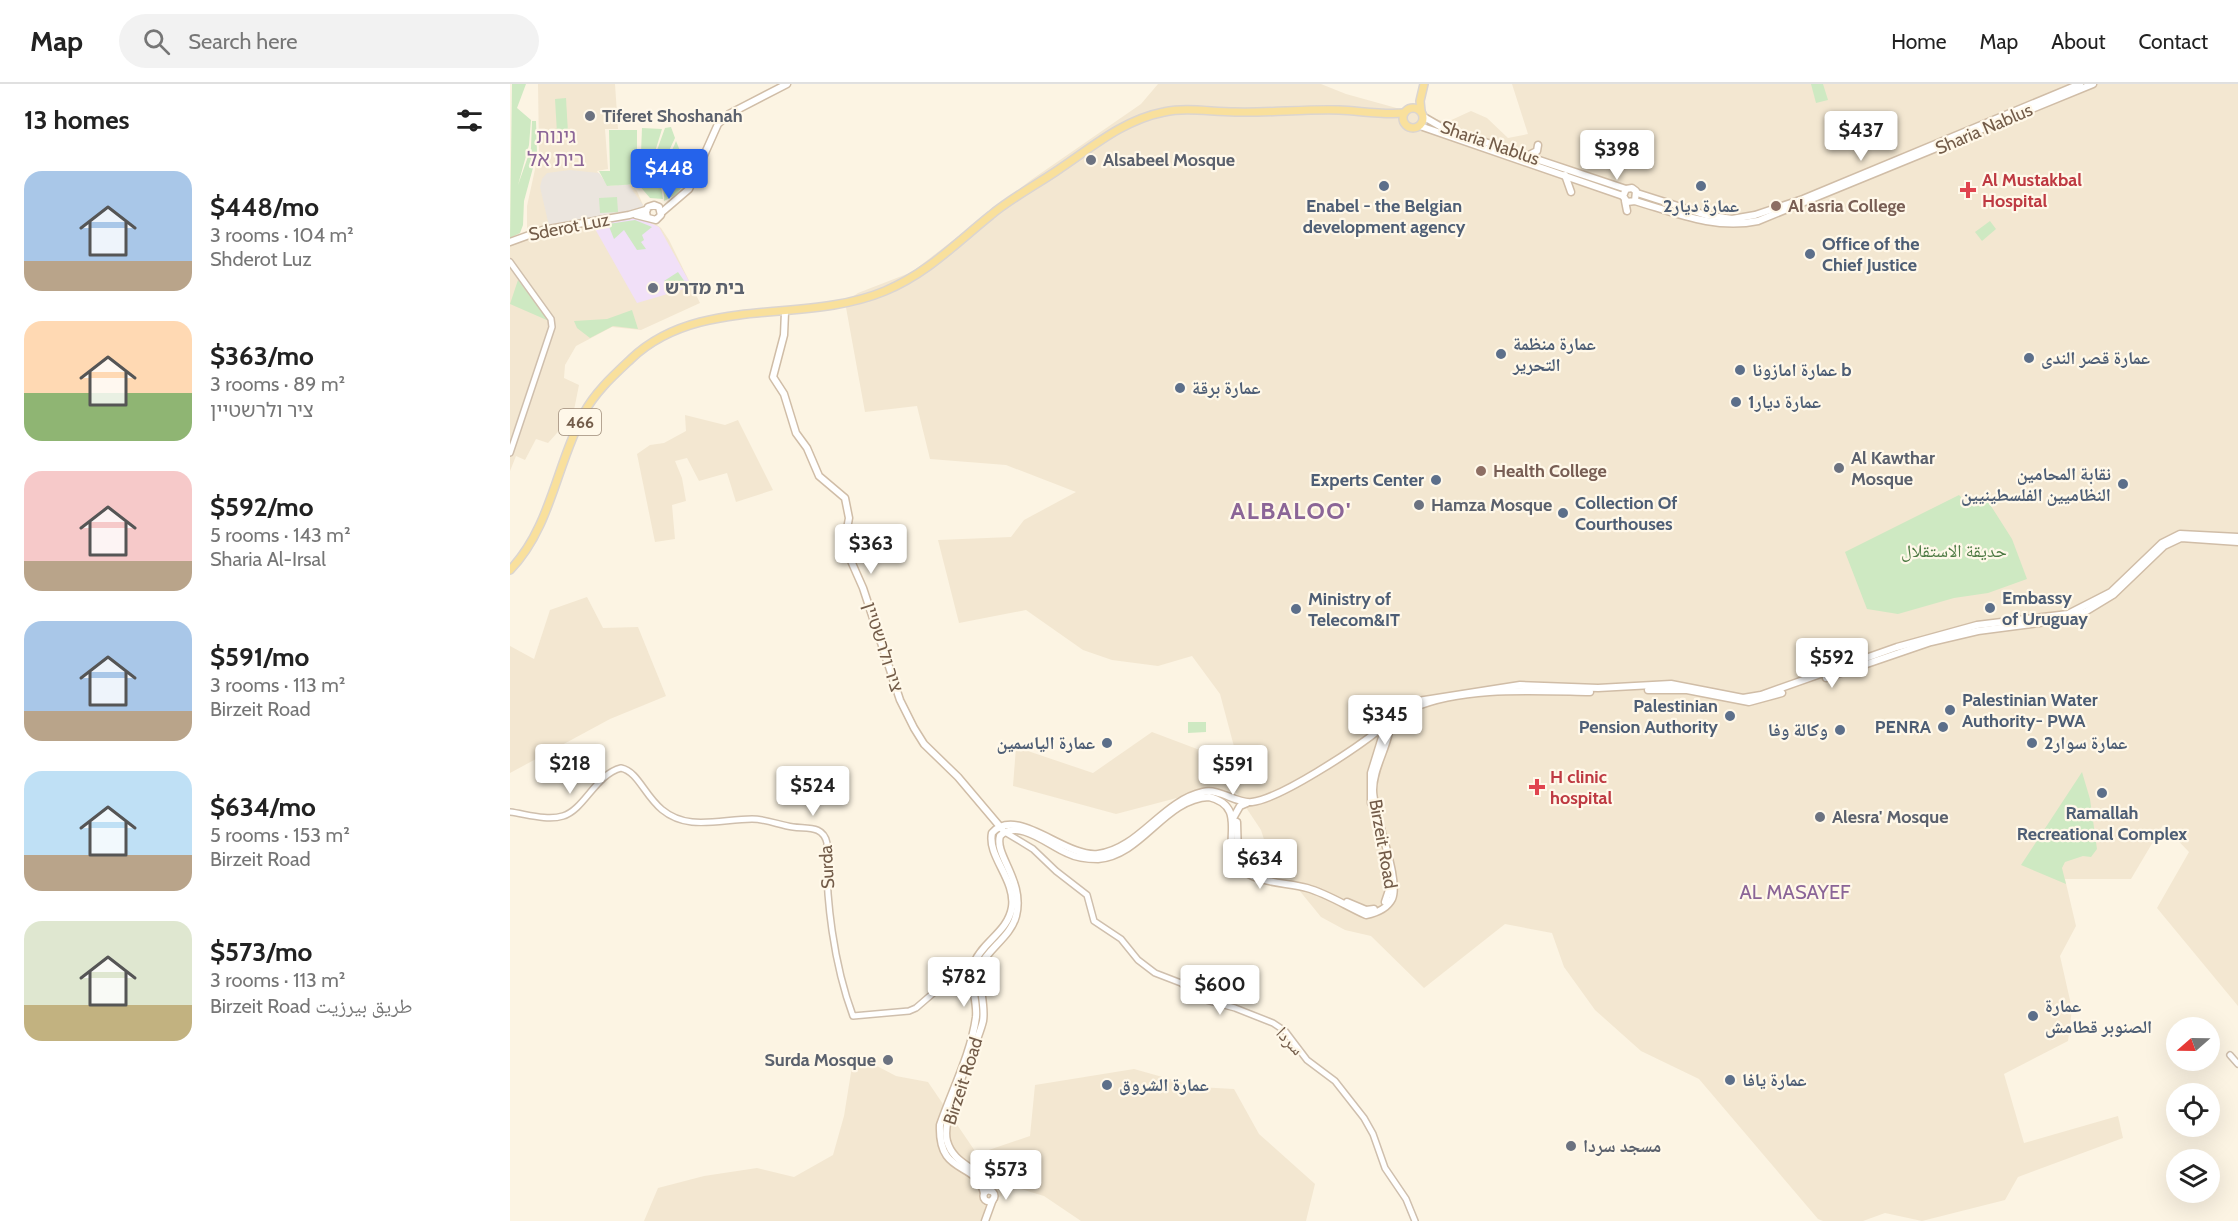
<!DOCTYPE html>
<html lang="en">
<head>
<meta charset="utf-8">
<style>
	:root { --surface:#fff; --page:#f2f2f2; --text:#222; --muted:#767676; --line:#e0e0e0; --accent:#2563eb }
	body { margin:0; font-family:Cabin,"Noto Naskh Arabic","Noto Sans Hebrew",sans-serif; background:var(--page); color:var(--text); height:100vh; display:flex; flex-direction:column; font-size:22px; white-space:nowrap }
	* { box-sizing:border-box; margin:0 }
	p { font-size:20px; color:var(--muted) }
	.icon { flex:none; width:33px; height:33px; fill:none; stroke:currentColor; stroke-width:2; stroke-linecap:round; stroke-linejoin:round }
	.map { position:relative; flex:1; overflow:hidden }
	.side { display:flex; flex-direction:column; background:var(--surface); width:510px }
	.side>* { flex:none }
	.needle { width:39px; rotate:250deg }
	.controls { position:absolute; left:1656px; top:933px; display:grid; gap:12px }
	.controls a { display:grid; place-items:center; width:54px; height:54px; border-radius:50%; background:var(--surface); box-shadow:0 6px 24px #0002; font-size:30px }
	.price { position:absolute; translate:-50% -51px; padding:0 14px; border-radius:6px; background:#fff; color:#222; font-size:20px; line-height:39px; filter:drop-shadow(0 2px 3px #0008) }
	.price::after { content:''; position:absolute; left:50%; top:36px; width:18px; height:14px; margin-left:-9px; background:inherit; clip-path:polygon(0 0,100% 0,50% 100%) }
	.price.current { background:var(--accent); color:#fff }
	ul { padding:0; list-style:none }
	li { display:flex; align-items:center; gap:18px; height:150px; padding:0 24px }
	li span { display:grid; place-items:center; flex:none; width:168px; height:120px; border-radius:18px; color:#555 }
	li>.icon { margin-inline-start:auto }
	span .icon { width:72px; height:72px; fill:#fffc; stroke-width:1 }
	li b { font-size:26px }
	h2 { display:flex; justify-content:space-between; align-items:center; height:72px; padding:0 24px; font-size:26px }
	header { display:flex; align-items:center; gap:36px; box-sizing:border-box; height:84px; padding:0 30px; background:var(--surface); border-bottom:2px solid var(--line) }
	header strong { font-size:28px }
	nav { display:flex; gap:33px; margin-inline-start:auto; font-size:21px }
	.search { width:420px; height:54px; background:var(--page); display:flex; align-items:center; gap:15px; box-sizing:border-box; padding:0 21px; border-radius:33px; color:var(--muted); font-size:22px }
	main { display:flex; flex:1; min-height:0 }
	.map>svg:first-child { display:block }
</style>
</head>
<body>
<header>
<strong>Map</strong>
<div class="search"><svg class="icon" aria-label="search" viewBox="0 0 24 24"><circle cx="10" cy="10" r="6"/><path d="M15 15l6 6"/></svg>Search here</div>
<nav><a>Home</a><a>Map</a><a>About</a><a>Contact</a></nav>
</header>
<main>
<section class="side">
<h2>13 homes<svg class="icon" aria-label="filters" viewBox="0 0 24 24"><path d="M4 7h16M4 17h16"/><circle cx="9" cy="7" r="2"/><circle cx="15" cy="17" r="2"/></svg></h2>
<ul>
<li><span style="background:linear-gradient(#a9c7e8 75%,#b9a48a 0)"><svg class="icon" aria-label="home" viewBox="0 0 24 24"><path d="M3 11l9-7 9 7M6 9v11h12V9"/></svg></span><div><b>$448/mo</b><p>3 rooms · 104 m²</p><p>Shderot Luz</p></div></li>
<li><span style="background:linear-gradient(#ffd9b3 60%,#8fb573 0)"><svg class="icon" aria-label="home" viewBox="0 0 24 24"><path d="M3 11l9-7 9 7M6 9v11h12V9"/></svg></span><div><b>$363/mo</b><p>3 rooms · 89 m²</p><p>ציר ולרשטיין</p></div></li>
<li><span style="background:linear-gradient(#f6c9c9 75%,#b9a48a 0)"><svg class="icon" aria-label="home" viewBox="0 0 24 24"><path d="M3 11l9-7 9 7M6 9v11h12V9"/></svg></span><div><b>$592/mo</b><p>5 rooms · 143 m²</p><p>Sharia Al-Irsal</p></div></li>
<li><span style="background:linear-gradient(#a9c7e8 75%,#b9a48a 0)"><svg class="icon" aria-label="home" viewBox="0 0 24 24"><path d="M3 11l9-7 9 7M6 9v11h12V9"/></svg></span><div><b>$591/mo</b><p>3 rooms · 113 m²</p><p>Birzeit Road</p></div></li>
<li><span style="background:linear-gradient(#bfe0f5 70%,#b9a48a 0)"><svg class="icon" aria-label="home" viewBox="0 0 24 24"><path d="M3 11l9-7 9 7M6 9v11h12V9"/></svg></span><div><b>$634/mo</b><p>5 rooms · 153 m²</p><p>Birzeit Road</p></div></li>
<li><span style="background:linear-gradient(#dfe7d0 70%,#c2b280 0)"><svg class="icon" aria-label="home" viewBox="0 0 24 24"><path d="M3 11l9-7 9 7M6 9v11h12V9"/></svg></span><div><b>$573/mo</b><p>3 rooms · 113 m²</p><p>Birzeit Road طريق بيرزيت</p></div></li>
</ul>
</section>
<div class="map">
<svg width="1728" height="1137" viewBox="0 0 1728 1137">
	<rect width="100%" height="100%" fill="#fcf4e3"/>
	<g fill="#f3e7d1">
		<polygon points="28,0 105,0 108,45 95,45 98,85 87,87 97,104 121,101 127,107 139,135 151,144 159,156 190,219 131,246 102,243 66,262 55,281 54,294 69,301 63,331 38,359 26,355 15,376 6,372 0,387 0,157 17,148 17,122 29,67"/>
		<polygon points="648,0 811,0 836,10 937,38 961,27 977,34 998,54 1018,50 1002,0 1728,0 1728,922 1647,824 1679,768 1653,741 1621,795 1555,795 1566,842 1550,872 1562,925 1558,957 1494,990 1514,1059 1608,1032 1613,1054 1508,1093 1495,1116 1412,1137 1375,1129 1353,1137 1313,1137 1308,1135 1189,995 1131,967 1085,926 1054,883 1042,849 995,840 914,904 861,852 835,846 811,833 758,768 751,746 725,707 701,705 606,730 503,702 506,663 583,689 642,648 687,665 726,670 710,610 682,572 648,582 602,576 573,566 516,526 449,539 428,456 501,453 514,436 566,408 496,381 420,375 407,322 355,328 335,218 348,209 402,188 521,96 631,20"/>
		<polygon points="175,331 215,341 228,336 263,406 226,418 217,389 189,397 177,374 165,377 172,394 176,417 162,421 165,455 145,458 127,370 140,361 154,359 176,347"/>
		<polygon points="77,513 93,544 128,543 156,612 100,635 0,689 0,562 24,575 40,526"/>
		<polygon points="344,970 386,992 418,998 467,1070 520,1052 525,1001 624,985 688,1003 724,1005 749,1050 805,1100 796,1137 571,1137 534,1112 504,1103 475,1123 472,1137 134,1137 148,1104 194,1092 247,1084 284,1093 323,1071 334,1032"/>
	</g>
	<polygon fill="#ebe5de" points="60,86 89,89 98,102 118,100 133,121 129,128 93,132 39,142 30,103 32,95 37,89"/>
	<polygon fill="#f1e0f8" points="129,134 149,143 180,199 171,206 127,219 84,143 110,135"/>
	<g fill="#cee9c2">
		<polygon points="2,0 16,0 7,24 21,36 19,61 8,101 21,64 22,37 26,37 27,69 14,117 13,141 10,149 0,154"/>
		<polygon points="1301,0 1313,0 1318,16 1306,19"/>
		<polygon points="56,14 58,49 47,49 45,15"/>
		<polygon points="161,43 165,54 151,84 150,96 153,115 140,114 128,100 97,102 89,87 100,87 99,46 127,46 127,70 146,69 155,44"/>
		<polygon points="132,44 152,45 145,68 131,69"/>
		<path d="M166,57L180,91L167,110L154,117C155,108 151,101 152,93C153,81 162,68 166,57Z"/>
		<polygon points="107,113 108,128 90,129 89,114"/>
		<polygon points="125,136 142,143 132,151 134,156 131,158 136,165 127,166 114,146 104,155 98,140"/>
		<polygon points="1480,137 1486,145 1472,157 1465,148"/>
		<polygon points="168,188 175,198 161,207 154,197"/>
		<polygon points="8,196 39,237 0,220"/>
		<polygon points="122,226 128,245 103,242 80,254 67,244 64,237 97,235"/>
		<polygon points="1449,411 1460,422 1474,411 1502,455 1517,495 1478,509 1444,514 1388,530 1357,525 1335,468"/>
		<polygon points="678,638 696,638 696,648 678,649"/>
		<polygon points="1572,688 1580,715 1587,765 1581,773 1573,772 1555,778 1552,784 1556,800 1511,781"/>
	</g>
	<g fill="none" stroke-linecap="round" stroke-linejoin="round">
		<g stroke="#cfbfad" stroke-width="8">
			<g id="tertiary">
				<polyline points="0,178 41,235 42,243 0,369"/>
				<path d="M0,728C16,730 37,737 53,732C74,726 86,690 111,684C135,689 137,733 182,738C202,740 222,735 242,735C256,735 269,741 283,743C297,745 313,741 317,759C315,814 324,881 343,932L399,927L406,924L428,905H466"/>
				<polyline points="495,748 523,765 546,787 577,811 584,837 611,855 628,876 645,889 671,899 692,915 725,924 763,939 775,947 797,976 825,997 854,1034 863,1050 875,1084 896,1115 905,1137"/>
				<polyline points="1720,971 1728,980"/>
			</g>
		</g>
		<g stroke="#d0bda7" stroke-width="9">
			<g id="secondary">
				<polyline points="914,33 933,44 1116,105"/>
				<polyline points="910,42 1113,112"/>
				<polyline points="1017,72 1027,67 1028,61"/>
				<polyline points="1055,91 1061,108"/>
				<polyline points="1127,109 1196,131 1222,135 1245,131 1293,115 1570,0"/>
				<polyline points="1115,117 1117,127"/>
				<path d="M1125,117L1126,107L1122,104L1116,105L1113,112L1117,118L1125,117C1166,129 1205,146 1248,137L1583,0"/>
				<polyline points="151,129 179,105 208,40 219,30 277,0"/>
				<polyline points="126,131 146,136 151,131 149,123 144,121 138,123 136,128 137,133"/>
				<polyline points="0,158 33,146 119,131 136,126"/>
				<polyline points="275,228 274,251 263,293 274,310 286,349 297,364 309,392 335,414 339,434 334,461 353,504 390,616 404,644 414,660 448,693 492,745"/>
				<polyline points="1316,594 1421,558 1468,547 1544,537 1575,528 1603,511 1654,462 1671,454 1728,458"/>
				<polyline points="1138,606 1177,606 1239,618 1272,609"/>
				<path d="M903,624C954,602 1026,607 1080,608"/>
				<polyline points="874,638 880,645 875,650 869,647 871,640 908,617 1010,601 1088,604 1161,600 1233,614 1251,611 1387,563 1438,549 1467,541 1558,530 1601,508 1652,459 1670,450 1728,453"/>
				<polyline points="880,643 894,629"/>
				<polyline points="861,719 861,689 873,650"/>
				<polyline points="874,776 879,806 875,818"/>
				<polyline points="735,783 728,773 727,738 722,736 730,722 737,719"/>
				<polyline points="837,818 856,826 864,825"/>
				<circle cx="479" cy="1112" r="5.5"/>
				<path d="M481,1107C473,1083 444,1083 437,1057C430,1031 466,967 473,937C476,919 467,900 470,882C479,864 501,852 506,832C515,797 484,771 490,752C509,734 539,762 557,769C567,774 578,775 588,775C633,771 654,715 699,713C740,723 710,760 728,782C744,800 776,798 797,804C818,810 836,822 856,831C866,829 877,825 882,815C891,795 863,731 863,706C863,686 875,668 879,648"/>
				<path d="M474,1109C466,1076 428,1093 430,1041C442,1006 461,970 466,933C468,915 457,895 464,879C473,857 498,848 502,823C506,796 477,772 482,749C507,721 555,774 588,770C629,765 652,717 693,708C710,704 726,720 742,718C770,715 845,665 869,646"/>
				<polyline points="475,1137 483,1115"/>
			</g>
		</g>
		<g stroke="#dbd5d0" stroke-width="10">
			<g id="primary">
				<circle cx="903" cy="34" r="10"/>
				<polyline points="911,27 910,17 914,0"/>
				<path d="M0,486C41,444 47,378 74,329C85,308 104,291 121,275C189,210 294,241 375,207C418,189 446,159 481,131C500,115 524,102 545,88C580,65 612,36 654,28C677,23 701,28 725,28C759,29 794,25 829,26C851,27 872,31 894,29"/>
			</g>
		</g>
		<use href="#tertiary" stroke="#fff" stroke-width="5"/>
		<use href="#secondary" stroke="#fff" stroke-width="6"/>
		<use href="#primary" stroke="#f9e09c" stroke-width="7"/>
	</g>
	<g fill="#6b7280" stroke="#fff8e9" stroke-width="2">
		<circle cx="80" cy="32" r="6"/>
		<circle cx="581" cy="76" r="6"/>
		<circle cx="143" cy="204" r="6"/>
		<circle cx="1329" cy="384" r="6"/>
		<circle cx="909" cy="421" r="6"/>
		<circle cx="1310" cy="733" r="6"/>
		<circle cx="378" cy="976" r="6"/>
		<circle cx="1061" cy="1062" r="6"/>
	</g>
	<g fill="#5c6f8a" stroke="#fff8e9" stroke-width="2">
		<circle cx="874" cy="102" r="6"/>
		<circle cx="1191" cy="102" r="6"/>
		<circle cx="1300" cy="170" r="6"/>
		<circle cx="991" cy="270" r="6"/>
		<circle cx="1519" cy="274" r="6"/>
		<circle cx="1230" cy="286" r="6"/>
		<circle cx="670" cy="304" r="6"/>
		<circle cx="1226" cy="318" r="6"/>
		<circle cx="926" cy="396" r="6"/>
		<circle cx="1613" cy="400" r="6"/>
		<circle cx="1053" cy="429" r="6"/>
		<circle cx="1480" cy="524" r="6"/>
		<circle cx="786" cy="525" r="6"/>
		<circle cx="1440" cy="626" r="6"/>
		<circle cx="1220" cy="632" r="6"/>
		<circle cx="1433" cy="643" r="6"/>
		<circle cx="1330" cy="646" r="6"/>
		<circle cx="597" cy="659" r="6"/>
		<circle cx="1522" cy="659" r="6"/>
		<circle cx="1592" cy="709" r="6"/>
		<circle cx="1523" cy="932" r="6"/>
		<circle cx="1220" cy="996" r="6"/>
		<circle cx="597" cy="1001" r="6"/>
	</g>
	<g fill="#e0444e" stroke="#fff8e9" stroke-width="2">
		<path d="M1455 97h6v6h6v6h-6v6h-6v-6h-6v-6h6z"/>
		<path d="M1024 694h6v6h6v6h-6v6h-6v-6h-6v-6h6z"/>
	</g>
	<g fill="#8d6e63" stroke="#fff8e9" stroke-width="2">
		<circle cx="1266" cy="122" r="6"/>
		<circle cx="971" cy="387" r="6"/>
	</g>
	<g text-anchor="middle" stroke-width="4.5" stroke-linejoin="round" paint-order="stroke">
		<rect fill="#fff8e9" stroke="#9d8b79" stroke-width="1.5" x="49" y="325" width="42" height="26" rx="4.5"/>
		<g font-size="16" font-weight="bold" fill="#735c49">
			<text x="70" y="344">466</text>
		</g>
		<g font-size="18" font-weight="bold" fill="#5b616d" stroke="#fff8e9" text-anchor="start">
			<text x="92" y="38">Tiferet Shoshanah</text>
			<text x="593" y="82">Alsabeel Mosque</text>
			<text x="155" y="210">בית מדרש</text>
			<text x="1341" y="380">Al Kawthar<tspan x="1341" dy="21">Mosque</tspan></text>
			<text x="921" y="427">Hamza Mosque</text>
			<text x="1322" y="739">Alesra' Mosque</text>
			<text x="366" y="982" text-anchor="end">Surda Mosque</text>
			<text x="1073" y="1068">مسجد سردا</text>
		</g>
		<g font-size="18" fill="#735c49" stroke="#fff8e9">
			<text transform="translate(1474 45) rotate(-23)" y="6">Sharia Nablus</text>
			<text transform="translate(980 59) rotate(19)" y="6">Sharia Nablus</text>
			<text transform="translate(59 143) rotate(-11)" y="6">Sderot Luz</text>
			<text transform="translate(373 563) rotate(72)" y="6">ציר ולרשטיין</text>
			<text transform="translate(873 760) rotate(80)" y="6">Birzeit Road</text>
			<text transform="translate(317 783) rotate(-93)" y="6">Surda</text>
			<text transform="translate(780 957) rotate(47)" y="6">سردا</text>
			<text transform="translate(453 997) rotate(-72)" y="6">Birzeit Road</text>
		</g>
		<g font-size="18" font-weight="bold" fill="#be3a42" stroke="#fff8e9" text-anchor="start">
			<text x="1472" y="102">Al Mustakbal<tspan x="1472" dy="21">Hospital</tspan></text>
			<text x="1040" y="699">H clinic<tspan x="1040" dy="21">hospital</tspan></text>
		</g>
		<g font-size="18" font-weight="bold" fill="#4e5e75" stroke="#fff8e9" text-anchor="start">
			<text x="874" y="128" text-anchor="middle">Enabel - the Belgian<tspan x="874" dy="21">development agency</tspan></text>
			<text x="1191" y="128" text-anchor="middle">عمارة ديار2</text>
			<text x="1312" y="166">Office of the<tspan x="1312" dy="21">Chief Justice</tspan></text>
			<text x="1003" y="266">عمارة منظمة<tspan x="1003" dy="21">التحرير</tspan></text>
			<text x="1531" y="280">عمارة قصر الندى</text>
			<text x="1242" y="292">عمارة امازونا b</text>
			<text x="682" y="310">عمارة برقة</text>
			<text x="1238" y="324">عمارة ديار1</text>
			<text x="1601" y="396" text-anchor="end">نقابة المحامين<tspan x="1601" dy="21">النظاميين الفلسطينيين</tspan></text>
			<text x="914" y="402" text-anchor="end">Experts Center</text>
			<text x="1065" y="425">Collection Of<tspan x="1065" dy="21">Courthouses</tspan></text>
			<text x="1492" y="520">Embassy<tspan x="1492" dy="21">of Uruguay</tspan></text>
			<text x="798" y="521">Ministry of<tspan x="798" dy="21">Telecom&amp;IT</tspan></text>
			<text x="1452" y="622">Palestinian Water<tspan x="1452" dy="21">Authority- PWA</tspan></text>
			<text x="1208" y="628" text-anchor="end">Palestinian<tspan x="1208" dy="21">Pension Authority</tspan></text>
			<text x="1421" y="649" text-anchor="end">PENRA</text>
			<text x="1318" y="652" text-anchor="end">وكالة وفا</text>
			<text x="585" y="665" text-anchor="end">عمارة الياسمين</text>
			<text x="1534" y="665">عمارة سوار2</text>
			<text x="1592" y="735" text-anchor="middle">Ramallah<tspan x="1592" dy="21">Recreational Complex</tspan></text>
			<text x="1535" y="928">عمارة<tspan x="1535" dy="21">الصنوبر قطامش</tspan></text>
			<text x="1232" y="1002">عمارة يافا</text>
			<text x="609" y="1007">عمارة الشروق</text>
		</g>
		<g font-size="18" font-weight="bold" fill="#785e54" stroke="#fff8e9" text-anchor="start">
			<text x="1278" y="128">Al asria College</text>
			<text x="983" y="393">Health College</text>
		</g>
		<g font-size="18" fill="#4c7942" stroke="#fff8e9">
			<text x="1444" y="473">حديقة الاستقلال</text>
		</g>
		<g font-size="20" fill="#8b6597" stroke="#fff8e9">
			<text x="46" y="59">גינות<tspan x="46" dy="23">בית אל</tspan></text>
			<text x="1285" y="815">AL MASAYEF</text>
		</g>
		<g font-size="24" font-weight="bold" letter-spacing="1.5" fill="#8b6597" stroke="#fff8e9">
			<text x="781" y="435">ALBALOO'</text>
		</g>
	</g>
</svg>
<div class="controls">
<a><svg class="needle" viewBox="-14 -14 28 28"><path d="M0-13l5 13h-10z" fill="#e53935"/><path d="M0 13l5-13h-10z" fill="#767676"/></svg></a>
<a><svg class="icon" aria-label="locate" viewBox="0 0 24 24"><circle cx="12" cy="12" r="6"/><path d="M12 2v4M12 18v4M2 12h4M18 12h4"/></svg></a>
<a><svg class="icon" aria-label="layers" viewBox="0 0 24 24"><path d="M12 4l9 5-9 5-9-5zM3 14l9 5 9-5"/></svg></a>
</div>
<b class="price" style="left:1351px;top:78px">$437</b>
<b class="price" style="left:1107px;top:97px">$398</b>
<b class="price current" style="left:159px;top:116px">$448</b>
<b class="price" style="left:361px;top:491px">$363</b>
<b class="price" style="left:1322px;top:605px">$592</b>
<b class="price" style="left:875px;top:662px">$345</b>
<b class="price" style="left:60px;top:711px">$218</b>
<b class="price" style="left:723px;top:712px">$591</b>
<b class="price" style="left:303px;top:733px">$524</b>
<b class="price" style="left:750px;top:806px">$634</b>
<b class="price" style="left:454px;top:924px">$782</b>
<b class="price" style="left:710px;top:932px">$600</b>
<b class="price" style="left:496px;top:1117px">$573</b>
</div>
</main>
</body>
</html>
